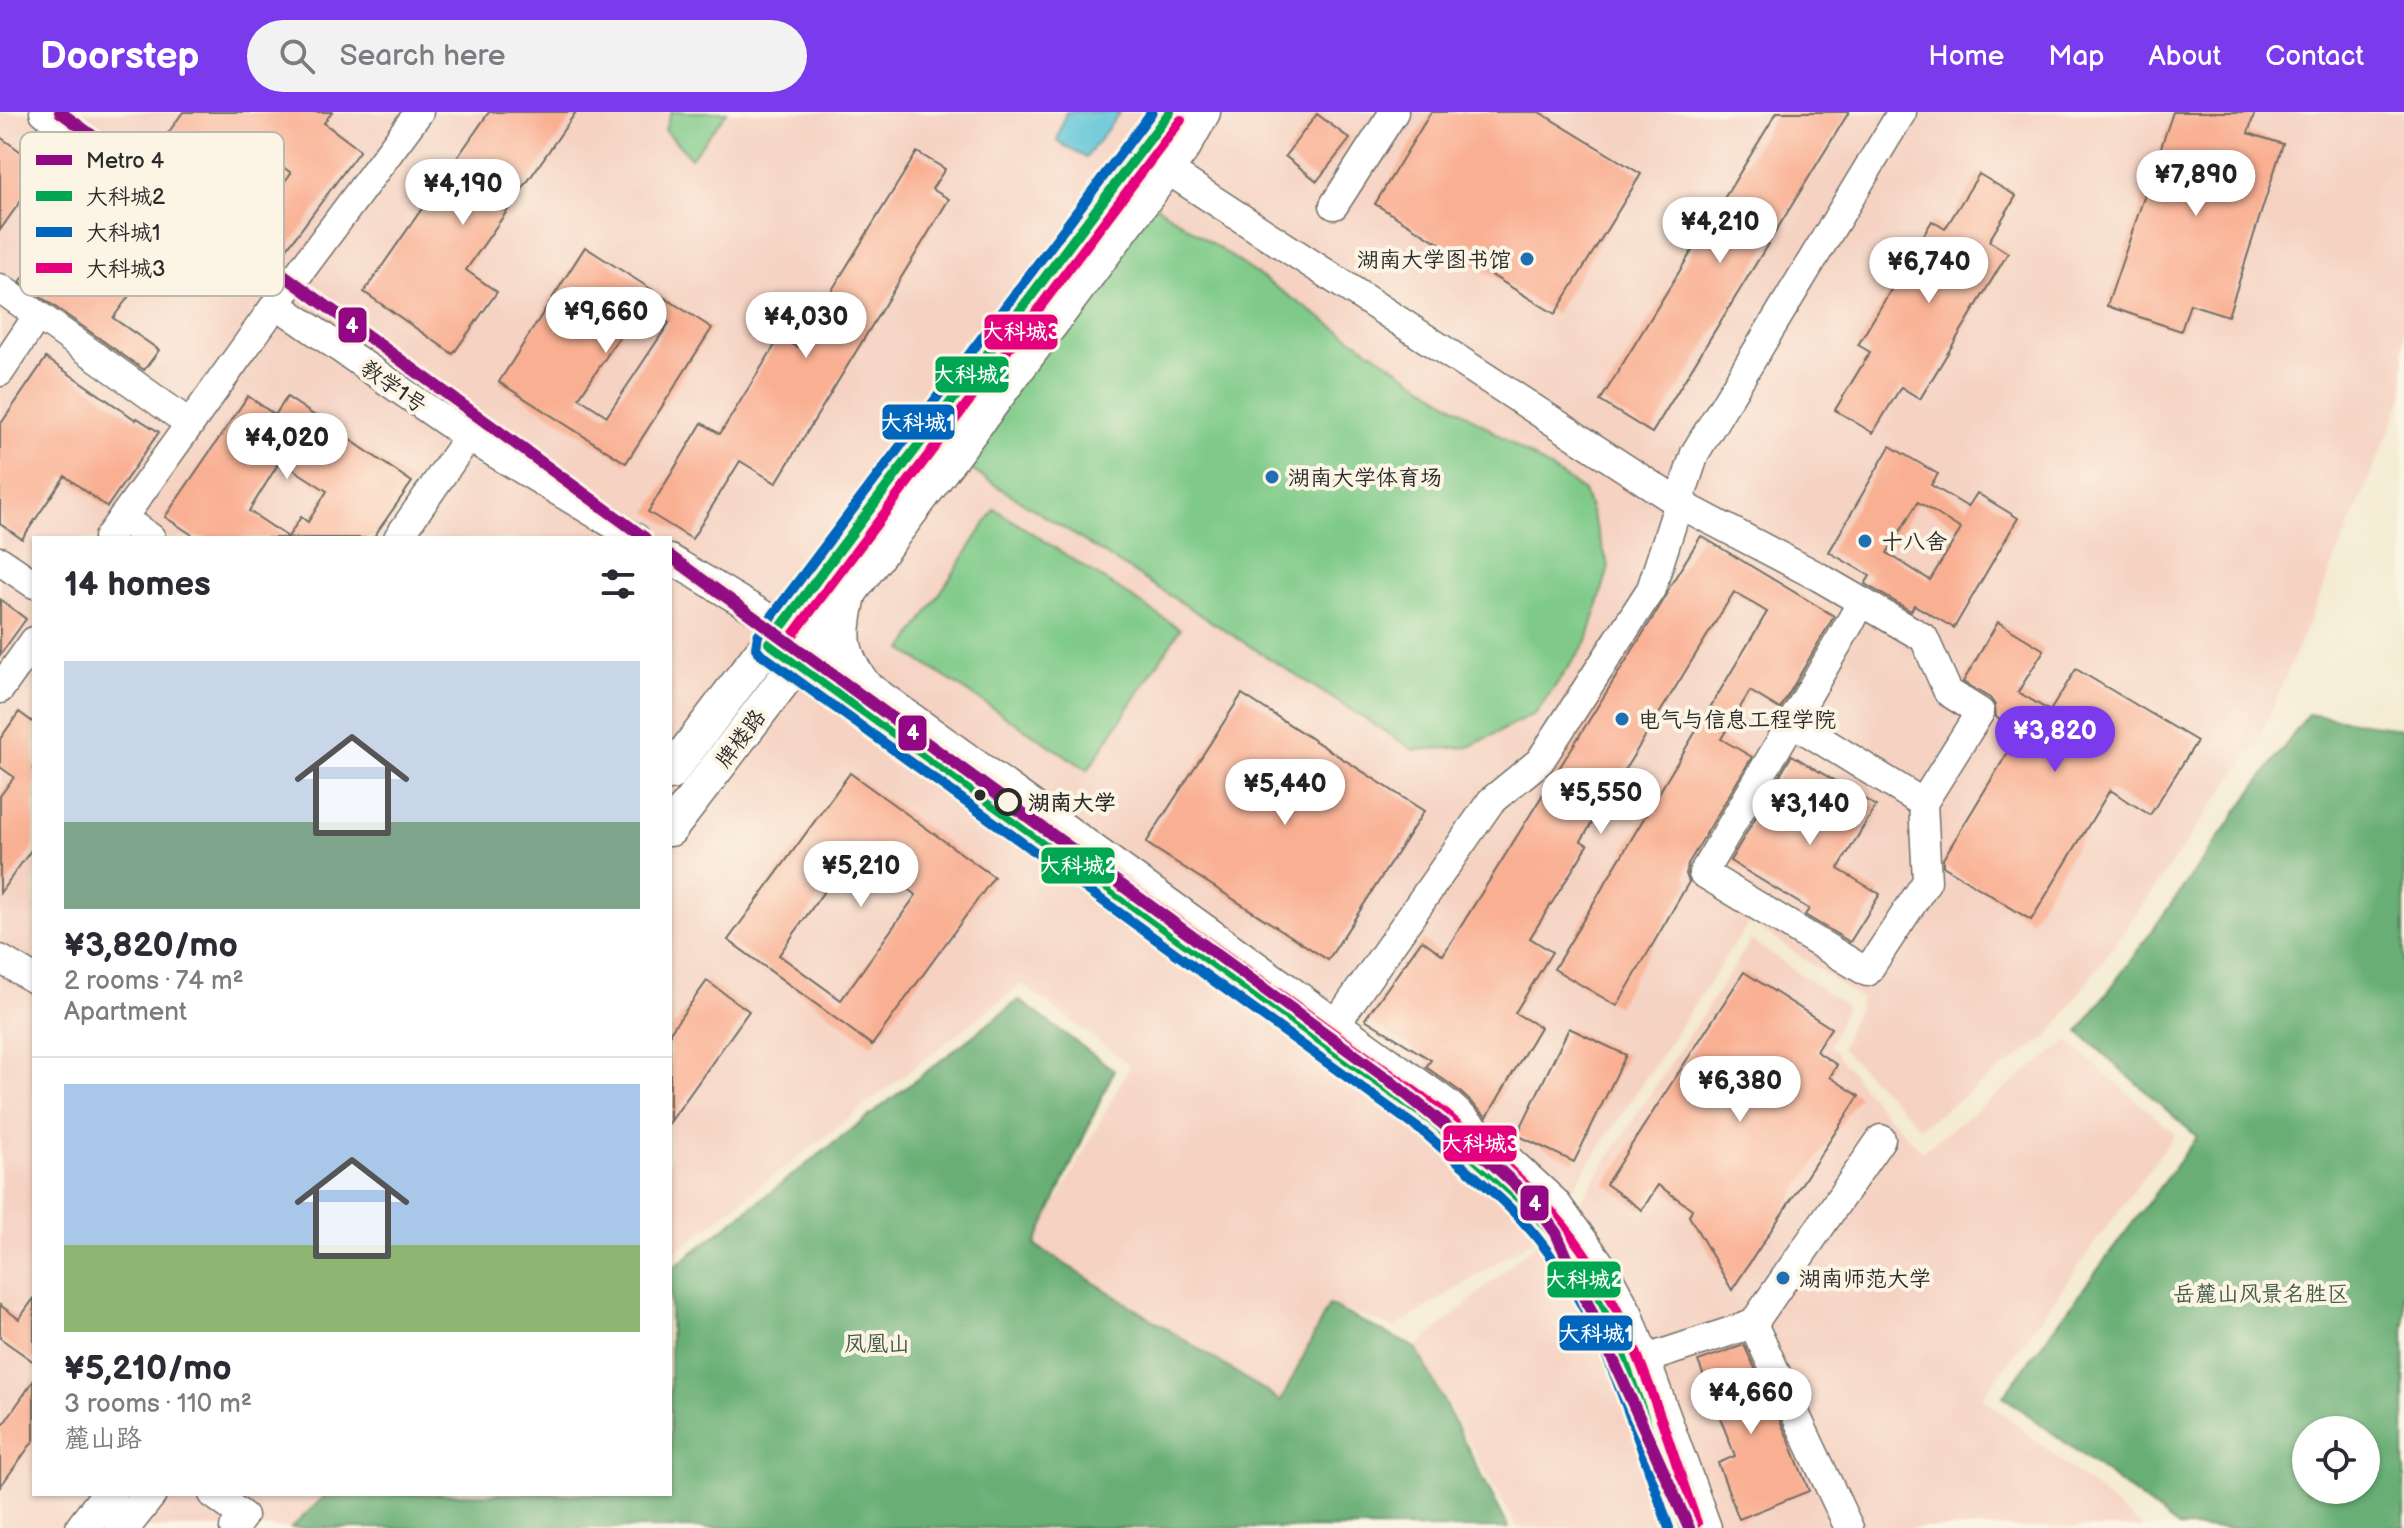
<!DOCTYPE html>
<html lang="en">
<head>
<meta charset="utf-8">
<style>
	:root { --surface:#fff; --page:#f2f2f3; --text:#2b2b33; --muted:#7c7c81; --line:#e1e1e2; --accent:#7c3aed }
	body { margin:0; font-family:"Balsamiq Sans","LXGW WenKai TC",sans-serif; background:var(--page); color:var(--text); height:100vh; display:flex; flex-direction:column; font-size:30px; white-space:nowrap }
	* { box-sizing:border-box; margin:0 }
	p { font-size:26px; color:var(--muted) }
	.icon { flex:none; width:44px; height:44px; fill:none; stroke:currentColor; stroke-width:2; stroke-linecap:round; stroke-linejoin:round }
	.map { position:relative; flex:1; overflow:hidden }
	.panel { position:absolute; left:32px; top:424px; width:640px; height:960px; display:flex; flex-direction:column; background:var(--surface); border-radius:0px; box-shadow:0 2px 6px #0004 }
	.panel>* { flex:none }
	.tools { position:absolute; left:2292px; top:1304px; display:grid; gap:16px }
	.tools a { display:grid; place-items:center; width:88px; height:88px; border-radius:50%; background:var(--surface); box-shadow:0 2px 6px #0004; font-size:40px }
	.price { position:absolute; translate:-50% -68px; padding:0 18px; border-radius:28px; background:#fff; color:#222; font-size:26px; line-height:52px; filter:drop-shadow(0 2px 4px #0008) }
	.price::after { content:''; position:absolute; left:50%; top:48px; width:24px; height:18px; margin-left:-12px; background:inherit; clip-path:polygon(0 0,100% 0,50% 100%) }
	.price.selected { background:var(--accent); color:#fff }
	ul { padding:0; list-style:none }
	li { display:grid; align-content:center; gap:16px; height:424px; padding:0 32px }
	li+li { border-top:2px solid var(--line) }
	li span { display:grid; place-items:center; height:248px; border-radius:0px; color:#555 }
	li>.icon { margin-inline-start:auto }
	span .icon { width:144px; height:144px; fill:#fffc; stroke-width:1 }
	li b { font-size:34px }
	h2 { display:flex; justify-content:space-between; align-items:center; height:96px; padding:0 32px; font-size:34px }
	header { display:flex; align-items:center; gap:48px; box-sizing:border-box; height:112px; padding:0 40px; background:var(--accent); color:#fff }
	header strong { font-size:38px }
	nav { display:flex; gap:44px; margin-inline-start:auto; font-size:28px }
	.search { width:560px; height:72px; background:var(--page); display:flex; align-items:center; gap:20px; box-sizing:border-box; padding:0 28px; border-radius:44px; color:var(--muted); font-size:30px }
	.map>svg:first-child { display:block }
</style>
</head>
<body>
<header>
<strong>Doorstep</strong>
<div class="search"><svg class="icon" aria-label="search" viewBox="0 0 24 24"><circle cx="10" cy="10" r="6"/><path d="M15 15l6 6"/></svg>Search here</div>
<nav><a>Home</a><a>Map</a><a>About</a><a>Contact</a></nav>
</header>
<div class="map">
<svg width="2404" height="1416" viewBox="0 0 2404 1416">
	<rect width="100%" height="100%" fill="#fcf5e5"/>
	<filter id="ink" filterUnits="userSpaceOnUse"><feTurbulence type="fractalNoise" baseFrequency=".0125" numOctaves="2"/><feDisplacementMap in="SourceGraphic" scale="16" xChannelSelector="R" yChannelSelector="G"/><feConvolveMatrix kernelMatrix="1 2 1 2 8 2 1 2 1" color-interpolation-filters="sRGB"/></filter>
	<filter id="wash" filterUnits="userSpaceOnUse"><feTurbulence type="fractalNoise" baseFrequency=".006" numOctaves="4" result="noise"/><feDisplacementMap in="SourceGraphic" scale="32" xChannelSelector="R" yChannelSelector="G"/><feGaussianBlur stdDeviation="1.8" result="paint"/><feColorMatrix in="noise" values="0 0 0 0 0 0 0 0 0 0 0 0 0 0 0 0 0 1.4 0 .05"/><feComposite in="paint" operator="in"/></filter>
	<g filter="url(#wash)">
		<rect width="100%" height="100%" fill="#f4ebd2"/>
		<g fill="#f5d2c2">
			<polygon points="0,0 2404,0 2404,285 2257,632 2049,924 1920,1015 1841,936 1861,887 1750,809 1543,1121 1395,1216 1329,1193 1282,1289 1034,1133 1130,953 1022,872 673,1142 670,1142 670,426 34,426 34,1382 330,1382 295,1416 0,1416"/>
			<polygon points="1751,828 1846,894 1830,934 1882,998 1922,1039 2068,929 2175,1022 1983,1285 2143,1416 1517,1416 1416,1236 1576,1096"/>
		</g>
		<g fill="#7fca89" stroke="#557a5a" stroke-width="2">
			<polygon points="671,0 727,0 691,46 665,18"/>
			<polygon points="1154,92 1327,210 1584,379 1609,455 1587,529 1536,601 1469,635 1414,638 959,350"/>
			<polygon points="995,397 1180,517 1088,658 903,538"/>
		</g>
		<g fill="#67ae75" stroke="#496c50" stroke-width="2" fill-rule="evenodd">
			<path d="M2308,602L2404,617V1416H2180L2003,1284L2197,1025L2079,920ZM2306,1318H2366V1378H2306Z"/>
			<polygon points="1019,888 1114,958 1035,1133 1281,1289 1329,1193 1416,1236 1509,1416 291,1416 327,1382 670,1382 670,1158"/>
		</g>
		<polygon fill="#5bc4d8" stroke="#437882" stroke-width="2" points="1066,0 1120,0 1086,46 1057,29"/>
		<g id="blocks">
			<g fill="#f9af92" fill-rule="evenodd">
				<polygon points="183,0 332,0 324,11 360,38 263,169 229,144 291,61 244,26 113,206 159,238 144,258 20,170 34,152 61,172"/>
				<polygon points="489,0 576,0 466,158 497,180 453,242 364,180"/>
				<polygon points="1431,0 1539,0 1641,62 1555,202 1375,92"/>
				<polygon points="1777,0 1849,0 1652,321 1600,289"/>
				<polygon points="2173,0 2255,0 2248,21 2283,32 2228,204 2190,192 2181,219 2107,194"/>
				<polygon points="1317,2 1350,27 1317,69 1285,44"/>
				<polygon points="0,25 44,56 0,118"/>
				<polygon points="917,40 945,57 932,77 949,87 776,371 740,349 692,427 648,400 702,311 720,322 780,225 797,235"/>
				<polygon points="1979,62 2016,84 1989,129 2008,141 1920,287 1901,275 1873,321 1835,298 1870,240 1858,233 1932,109 1945,117"/>
				<path d="M585,135L712,216L626,351L499,270ZM641,192L669,211L607,304L579,286Z"/>
				<polygon points="46,246 136,308 137,306 159,320 107,395 65,364 22,427 0,412 0,313"/>
				<path d="M248,284L275,303L287,285L412,370L373,426H197L165,405ZM280,349L327,379L308,410L301,405L288,425L249,399Z"/>
				<path d="M1890,334L1938,362L1931,373L1968,395L1977,381L2018,406L1954,516L1914,493L1911,499L1865,472L1870,464L1829,440ZM1918,390L1961,417L1930,468L1887,441Z"/>
				<polygon points="1701,424 1834,504 1780,597 1750,579 1721,627 1752,645 1688,752 1686,762 1689,770 1617,894 1554,857 1767,500 1734,480 1581,729 1588,733 1530,826 1552,840 1515,901 1540,915 1487,1005 1458,978 1426,955 1431,948 1365,907 1422,828 1443,843 1665,486 1670,474"/>
				<polygon points="0,487 26,507 0,543"/>
				<polygon points="1998,510 2044,538 2018,580 2050,599 2076,557 2197,629 2150,703 2110,678 2031,808 1943,754 1943,747 2019,622 1996,605 1995,593 1990,586 1963,570"/>
				<polygon points="1242,582 1424,699 1328,848 1146,731"/>
				<polygon points="19,600 34,611 34,734 0,781 0,684 14,665 0,655 0,627"/>
				<polygon points="1792,643 1876,694 1838,757 1880,782 1850,830 1805,803 1809,797 1730,749"/>
				<path d="M850,661L994,765L872,933L728,828ZM853,738L916,783L841,888L779,843Z"/>
				<polygon points="1744,860 1831,916 1816,939 1837,953 1830,965 1859,984 1732,1178 1689,1104 1692,1097 1658,1073 1642,1098 1606,1072"/>
				<polygon points="707,869 749,899 670,1010 670,920"/>
				<polygon points="1569,916 1626,943 1574,1050 1517,1023"/>
				<polygon points="34,1186 34,1250 0,1226 0,1193 19,1207"/>
				<polygon points="1744,1233 1788,1326 1809,1379 1739,1407 1718,1351 1735,1344 1698,1249"/>
				<polygon points="34,1268 34,1328 0,1375 0,1317"/>
			</g>
		</g>
	</g>
	<g filter="url(#ink)">
		<use href="#blocks" fill-opacity="0" stroke="#716e65" stroke-width="2"/>
		<g fill="none" stroke-linecap="round" stroke-linejoin="round">
			<g stroke="#716e65" stroke-width="31">
				<g id="minor">
					<polyline points="44,0 112,53"/>
					<polyline points="419,0 276,192 468,325 636,426"/>
					<polyline points="1166,57 1680,392 1819,465 1924,526 1948,580 1980,600 1923,691 1927,769 1867,860 1703,761 1792,610"/>
					<polyline points="1334,93 1394,0"/>
					<polyline points="0,176 190,312"/>
					<polyline points="0,260 38,203"/>
					<polyline points="122,406 151,426"/>
					<polyline points="108,426 276,192"/>
					<polyline points="398,426 468,325"/>
					<polyline points="670,447 782,514 863,573"/>
					<polyline points="0,449 34,472"/>
					<polyline points="1862,490 1792,610 1923,691"/>
					<polyline points="0,577 34,529"/>
					<polyline points="0,847 34,867"/>
					<polyline points="1335,913 1491,689 1540,649 1651,477 1695,341 1902,0"/>
					<polyline points="1753,1212 1881,1027"/>
					<polyline points="1643,1248 1753,1212 1849,1416"/>
					<polyline points="213,1382 243,1404 234,1416"/>
				</g>
			</g>
			<g stroke="#716e65" stroke-width="37">
				<g id="major">
					<path d="M850,479C840,522 838,540 866,576L1446,994L1553,1092L1604,1162L1626,1203L1704,1416"/>
					<polyline points="769,531 879,610"/>
					<polyline points="670,661 1170,0"/>
					<polyline points="670,717 797,551 1184,34 1203,0"/>
					<polyline points="83,1416 109,1382"/>
					<polyline points="122,1416 149,1382"/>
				</g>
			</g>
			<use href="#minor" stroke="#fff" stroke-width="28"/>
			<use href="#major" stroke="#fff" stroke-width="34"/>
			<g stroke="#fcf5e5" stroke-width="16">
				<polyline id="bus-1" points="1170,0 769,531 1435,1011 1530,1096 1554,1124 1597,1187 1614,1221 1684,1416"/>
			</g>
			<g stroke="#fcf5e5" stroke-width="16">
				<path id="bus-2" d="M1152,0L758,523L756,536L761,542L1426,1022C1465,1057 1510,1090 1542,1132C1607,1215 1634,1318 1669,1416"/>
			</g>
			<g stroke="#fcf5e5" stroke-width="16">
				<path id="bus-3" d="M1181,8L789,528L1443,1000C1484,1035 1528,1071 1563,1113C1633,1198 1660,1309 1697,1411"/>
			</g>
			<use href="#bus-1" stroke="#00a651" stroke-width="10"/>
			<use href="#bus-2" stroke="#0065bd" stroke-width="10"/>
			<use href="#bus-3" stroke="#e5007d" stroke-width="10"/>
			<g stroke="#fcf5e5" stroke-width="18">
				<g id="metro-1">
					<polyline points="60,0 645,426"/>
					<polyline points="670,444 1385,965 1494,1053 1533,1089 1556,1121 1689,1416"/>
				</g>
			</g>
			<use href="#metro-1" stroke="#920783" stroke-width="12"/>
		</g>
	</g>
	<g fill="#1f6fb2" stroke="#fcf5e5" stroke-width="3">
		<circle cx="1527" cy="147" r="8"/>
		<circle cx="1272" cy="365" r="8"/>
		<circle cx="1865" cy="429" r="8"/>
		<circle cx="1622" cy="607" r="8"/>
		<circle cx="1783" cy="1166" r="8"/>
	</g>
	<circle fill="#2b2b2b" stroke="#fcf5e5" stroke-width="3" cx="980" cy="683" r="7"/>
	<circle fill="#fcf5e5" stroke="#2b2b2b" stroke-width="4" cx="1008" cy="690" r="12"/>
	<g text-anchor="middle" stroke-width="8" stroke-linejoin="round" paint-order="stroke">
		<g font-size="22" fill="#2b2b2b" stroke="#fcf5e5" text-anchor="start">
			<text x="1511" y="155" text-anchor="end">湖南大学图书馆</text>
			<text x="1288" y="373">湖南大学体育场</text>
			<text x="1881" y="437">十八舍</text>
			<text x="1638" y="615">电气与信息工程学院</text>
			<text x="1799" y="1174">湖南师范大学</text>
		</g>
		<g font-size="22" fill="#2b2b2b" stroke="#fcf5e5">
			<text transform="translate(394 274) rotate(35)" y="8">教学1号</text>
			<text transform="translate(740 626) rotate(-53)" y="8">牌楼路</text>
		</g>
		<g font-size="22" font-weight="bold" fill="#2b2b2b" stroke="#fcf5e5" text-anchor="start">
			<text x="1028" y="698">湖南大学</text>
		</g>
		<g font-size="22" fill="#445b47" stroke="#fcf5e5">
			<text x="2261" y="1189">岳麓山风景名胜区</text>
			<text x="877" y="1239">凤凰山</text>
		</g>
	</g>
	<rect x="20" y="20" width="264" height="164" rx="12" fill="#fcf5e5" stroke="#bdb8ad" stroke-width="2"/>
	<rect x="36" y="43" width="36" height="10" fill="#920783"/>
	<rect x="36" y="79" width="36" height="10" fill="#00a651"/>
	<rect x="36" y="115" width="36" height="10" fill="#0065bd"/>
	<rect x="36" y="151" width="36" height="10" fill="#e5007d"/>
	<g font-size="22" fill="#2b2b2b">
		<text x="86" y="56">Metro 4</text>
		<text x="86" y="92">大科城2</text>
		<text x="86" y="128">大科城1</text>
		<text x="86" y="164">大科城3</text>
	</g>
	<g stroke="#fcf5e5" stroke-width="3">
		<rect x="337" y="194" width="31" height="38" rx="8" fill="#920783"/>
		<rect x="983" y="201" width="76" height="38" rx="8" fill="#e5007d"/>
		<rect x="934" y="243" width="76" height="39" rx="8" fill="#00a651"/>
		<rect x="881" y="291" width="75" height="38" rx="8" fill="#0065bd"/>
		<rect x="897" y="602" width="31" height="38" rx="8" fill="#920783"/>
		<rect x="1040" y="734" width="76" height="39" rx="8" fill="#00a651"/>
		<rect x="1442" y="1012" width="76" height="39" rx="8" fill="#e5007d"/>
		<rect x="1519" y="1072" width="31" height="38" rx="8" fill="#920783"/>
		<rect x="1546" y="1148" width="76" height="39" rx="8" fill="#00a651"/>
		<rect x="1558" y="1202" width="76" height="38" rx="8" fill="#0065bd"/>
	</g>
	<g font-size="22" text-anchor="middle" font-weight="bold" fill="#fff">
		<text x="352" y="221">4</text>
		<text x="1021" y="227">大科城3</text>
		<text x="972" y="270">大科城2</text>
		<text x="918" y="318">大科城1</text>
		<text x="913" y="628">4</text>
		<text x="1078" y="761">大科城2</text>
		<text x="1480" y="1039">大科城3</text>
		<text x="1535" y="1099">4</text>
		<text x="1584" y="1175">大科城2</text>
		<text x="1596" y="1229">大科城1</text>
	</g>
</svg>
<div class="tools">
<a><svg class="icon" aria-label="locate" viewBox="0 0 24 24"><circle cx="12" cy="12" r="6"/><path d="M12 2v4M12 18v4M2 12h4M18 12h4"/></svg></a>
</div>
<b class="price" style="left:2196px;top:106px">¥7,890</b>
<b class="price" style="left:463px;top:115px">¥4,190</b>
<b class="price" style="left:1720px;top:153px">¥4,210</b>
<b class="price" style="left:1929px;top:193px">¥6,740</b>
<b class="price" style="left:606px;top:243px">¥9,660</b>
<b class="price" style="left:806px;top:248px">¥4,030</b>
<b class="price" style="left:287px;top:369px">¥4,020</b>
<b class="price selected" style="left:2055px;top:662px">¥3,820</b>
<b class="price" style="left:1285px;top:715px">¥5,440</b>
<b class="price" style="left:1601px;top:724px">¥5,550</b>
<b class="price" style="left:1810px;top:735px">¥3,140</b>
<b class="price" style="left:861px;top:797px">¥5,210</b>
<b class="price" style="left:1740px;top:1012px">¥6,380</b>
<b class="price" style="left:1751px;top:1324px">¥4,660</b>
<section class="panel">
<h2>14 homes<svg class="icon" aria-label="filters" viewBox="0 0 24 24"><path d="M4 7h16M4 17h16"/><circle cx="9" cy="7" r="2"/><circle cx="15" cy="17" r="2"/></svg></h2>
<ul>
<li><span style="background:linear-gradient(#c9d6e8 65%,#7fa58c 0)"><svg class="icon" aria-label="home" viewBox="0 0 24 24"><path d="M3 11l9-7 9 7M6 9v11h12V9"/></svg></span><div><b>¥3,820/mo</b><p>2 rooms · 74 m²</p><p>Apartment</p></div></li>
<li><span style="background:linear-gradient(#a9c7e8 65%,#8fb573 0)"><svg class="icon" aria-label="home" viewBox="0 0 24 24"><path d="M3 11l9-7 9 7M6 9v11h12V9"/></svg></span><div><b>¥5,210/mo</b><p>3 rooms · 110 m²</p><p>麓山路</p></div></li>
</ul>
</section>
</div>
</body>
</html>
